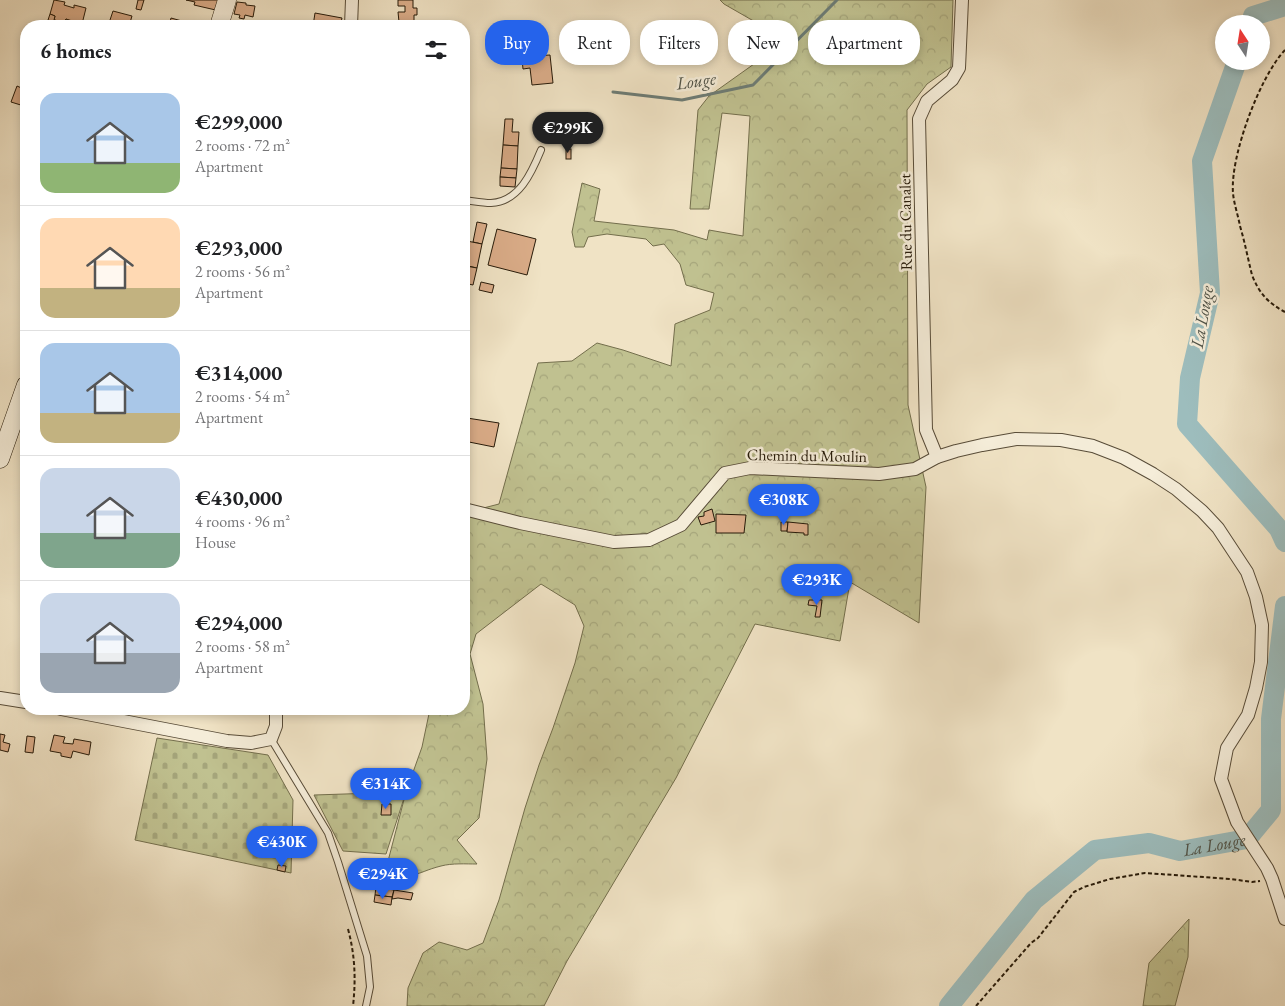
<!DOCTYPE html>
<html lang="en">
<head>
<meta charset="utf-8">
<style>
	:root { --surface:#fff; --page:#f6f6f6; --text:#202124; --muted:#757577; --line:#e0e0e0; --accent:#2563eb }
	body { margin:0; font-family:"EB Garamond",serif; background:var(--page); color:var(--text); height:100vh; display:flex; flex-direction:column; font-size:19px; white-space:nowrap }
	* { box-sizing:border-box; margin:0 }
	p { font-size:16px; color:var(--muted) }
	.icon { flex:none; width:28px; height:28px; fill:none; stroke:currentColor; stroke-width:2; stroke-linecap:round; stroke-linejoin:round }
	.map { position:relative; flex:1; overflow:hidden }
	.panel { position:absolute; left:20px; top:20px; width:450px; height:695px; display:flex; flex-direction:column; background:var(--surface); border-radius:20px; box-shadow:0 2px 8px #0003 }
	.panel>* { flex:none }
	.top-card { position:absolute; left:485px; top:20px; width:475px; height:45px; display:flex; gap:10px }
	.needle { width:32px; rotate:348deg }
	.tools { position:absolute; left:1215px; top:15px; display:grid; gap:10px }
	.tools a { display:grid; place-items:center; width:55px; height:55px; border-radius:50%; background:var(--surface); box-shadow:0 2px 8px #0003; font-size:25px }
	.price { position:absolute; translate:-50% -42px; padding:0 11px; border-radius:18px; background:var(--accent); color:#fff; font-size:16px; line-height:32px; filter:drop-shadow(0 1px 2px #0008) }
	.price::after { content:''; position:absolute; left:50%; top:30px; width:15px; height:11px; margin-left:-8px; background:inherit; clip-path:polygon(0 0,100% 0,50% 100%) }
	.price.on { background:#222; color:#fff }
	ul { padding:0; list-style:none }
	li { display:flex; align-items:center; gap:15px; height:125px; padding:0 20px }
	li+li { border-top:1px solid var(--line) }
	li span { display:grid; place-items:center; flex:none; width:140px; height:100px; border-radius:15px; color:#555 }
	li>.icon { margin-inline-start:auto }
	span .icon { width:60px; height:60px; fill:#fffc; stroke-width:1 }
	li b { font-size:21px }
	h2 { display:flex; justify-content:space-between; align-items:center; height:60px; padding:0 20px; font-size:21px }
	.chip { padding:0 18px; border-radius:20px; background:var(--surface); box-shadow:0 2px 8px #0003; font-size:18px; line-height:45px }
	.chip.on { background:var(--accent); color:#fff }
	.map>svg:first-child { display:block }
</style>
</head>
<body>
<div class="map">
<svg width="1285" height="1006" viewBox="0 0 1285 1006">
	<defs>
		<pattern id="forest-crowns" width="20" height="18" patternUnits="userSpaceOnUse" patternTransform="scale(1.25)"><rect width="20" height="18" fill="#c0c190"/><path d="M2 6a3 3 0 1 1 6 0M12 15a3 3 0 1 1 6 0" fill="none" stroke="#a5a57b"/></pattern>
		<pattern id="cemetery-stones" width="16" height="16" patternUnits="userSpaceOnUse" patternTransform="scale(1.25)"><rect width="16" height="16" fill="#c0c190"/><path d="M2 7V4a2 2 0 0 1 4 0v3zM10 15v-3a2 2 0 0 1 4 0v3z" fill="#a5a57b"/></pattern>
	</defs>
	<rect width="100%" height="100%" fill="#f0e3c5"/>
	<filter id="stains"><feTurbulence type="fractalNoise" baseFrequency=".004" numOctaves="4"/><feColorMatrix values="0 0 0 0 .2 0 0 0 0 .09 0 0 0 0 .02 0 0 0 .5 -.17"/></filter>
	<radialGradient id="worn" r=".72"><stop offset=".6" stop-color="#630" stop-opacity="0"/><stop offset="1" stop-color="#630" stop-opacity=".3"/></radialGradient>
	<g fill="url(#forest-crowns)" stroke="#736e4c">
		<path d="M720,0H953L951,67L927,84L907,110L908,405L926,487L919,623L850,582L840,641L755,624L676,778L567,961L544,1006H407L408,988L423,953L439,942L467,950L483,943L499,900L525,808L539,765L553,728L575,663L584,626L575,605L541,584L476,634L470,654L483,704L487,759L479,818L457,840L477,864C466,864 452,863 441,866C413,873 416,882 387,865L406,792L422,747L430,709H464V513L499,504L538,363L572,361L597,343L623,350L671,366L675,324L710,310L714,293L686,285L680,264L664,244L653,246L646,239L607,234L588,237L584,247H575L572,232L582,183L600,189L594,221L674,230L707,240L709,230L743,236L750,116L722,113L709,209H690L698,110L709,96L761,59L771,31L724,4Z"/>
		<polygon points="1189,919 1188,957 1175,1006 1143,1006 1149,963"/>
	</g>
	<g fill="url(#cemetery-stones)" stroke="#736e4c">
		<polygon points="157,738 268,755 293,800 291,873 135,840"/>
		<polygon points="406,792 386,854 343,851 314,795"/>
	</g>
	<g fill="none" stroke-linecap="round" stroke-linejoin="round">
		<polyline stroke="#6d7c75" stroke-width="3" points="613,92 682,100 753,85 837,0"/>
		<g stroke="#9dbdbd" stroke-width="20">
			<polyline points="1251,24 1253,16 1285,6"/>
			<polyline points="1237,61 1202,161 1210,293 1190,378 1187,424 1279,529 1285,542"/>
			<path id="s1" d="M949,1006L1034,900L1095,850L1149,843L1180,851L1247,839L1271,810V719L1285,606"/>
		</g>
	</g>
	<g fill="#daac88" stroke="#261a09">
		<polygon points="54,0 65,2 64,5 74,8 74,5 86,8 82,24 66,19 64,22 54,20 55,16 50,14"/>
		<polygon points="138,0 144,0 141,10 136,9"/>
		<polygon points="186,0 219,0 220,11 194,5 195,2"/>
		<polygon points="398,0 413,0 413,8 417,8 417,15 414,15 414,21 399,22 398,12 405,12 405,6 398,6"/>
		<polygon points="237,2 246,3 246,5 255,6 253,17 245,15 244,19 239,18 240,15 234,14"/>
		<polygon points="113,11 132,16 129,26 108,26"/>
		<polygon points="315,13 342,18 340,26 313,26"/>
		<polygon points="50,14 55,16 54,20 64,22 66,19 70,21 69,26 48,20"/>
		<polygon points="171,18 200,26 185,26 170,22"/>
		<polygon points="167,21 170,22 185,26 166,26"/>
		<polygon points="530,53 533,53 534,56 550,55 553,83 532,85 530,68 523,69 522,59 530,58"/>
		<polygon points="17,86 26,90 26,99 24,106 11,102"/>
		<polygon points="505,119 513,119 512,132 519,132 518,146 503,145"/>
		<polygon points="503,145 518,146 517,169 501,168"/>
		<rect x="566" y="149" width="5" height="10"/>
		<polygon points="501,168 517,169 516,178 500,177"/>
		<polygon points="500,177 516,178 515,187 500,186"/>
		<polygon points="477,222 487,224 482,244 473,242"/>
		<polygon points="497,229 536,239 527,275 488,265"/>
		<polygon points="467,241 482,244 477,268 464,265 464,258"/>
		<polygon points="466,266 477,268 473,285 464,283 464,276"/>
		<polygon points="481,282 494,285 492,293 479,290"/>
		<polygon points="467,418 499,423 494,447 464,441 464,434"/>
		<polygon points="712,509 715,521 701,525 698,517 704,516 704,512"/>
		<polygon points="716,514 746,515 744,533 716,533"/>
		<polygon points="781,522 788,522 787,531 781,531"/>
		<polygon points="788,522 808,524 808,535 804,535 804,533 787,532"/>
		<polygon points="809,600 822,600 820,617 815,617 817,606 808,605"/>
		<polygon points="0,734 5,735 3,742 10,744 8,752 0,750"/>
		<polygon points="54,735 65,737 63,743 73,744 74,739 91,742 89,755 73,751 71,758 61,756 61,753 50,751"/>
		<polygon points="27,736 35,737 33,753 25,752"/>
		<polygon points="382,804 391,804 391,815 381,815"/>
		<polygon points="278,865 286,866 285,872 277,870"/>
		<polygon points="376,887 394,890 392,897 375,895"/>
		<polygon points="394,890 413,893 411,900 398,898 392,899"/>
		<polygon points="375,895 392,897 391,905 374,902"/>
	</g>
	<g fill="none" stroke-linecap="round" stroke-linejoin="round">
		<g stroke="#584c38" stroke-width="8">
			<g id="lane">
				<path d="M464,200C473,201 482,203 491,203C519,202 532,172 541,150"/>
				<polyline points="271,739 328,833 338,862 367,956 370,987 366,1006"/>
			</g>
		</g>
		<g stroke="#584c38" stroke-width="14">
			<g id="street">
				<polyline points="351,26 352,0"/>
				<polyline points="937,457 926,430 919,119 927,101 952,80 959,68 962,0"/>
				<polyline points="464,509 520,523 614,542 649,540 681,525 725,473 750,468 879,474 915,469 937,457 956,451 982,445 1016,439 1061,440 1093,446 1124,458 1153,474 1176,489 1202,511 1218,528 1247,572 1256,597 1262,625 1261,662 1256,688 1248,715 1227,748 1221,779 1237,822 1267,868 1272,879 1285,919"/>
				<polyline points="0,698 26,702"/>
				<polyline points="61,709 227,741 251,743 271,739 276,726 276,709"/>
			</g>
		</g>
		<g stroke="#261a09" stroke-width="19">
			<g id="secondary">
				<polyline points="219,26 227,0"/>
				<polyline points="0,459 26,385"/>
			</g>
		</g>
		<g stroke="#261a09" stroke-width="2" stroke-dasharray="4 2.5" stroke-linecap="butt">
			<path d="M1285,50C1260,76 1230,156 1233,193C1234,204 1238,215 1240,226C1245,243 1248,259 1252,275C1259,293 1268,303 1285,312"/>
			<path d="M348,929C355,955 356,979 353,1006"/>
			<polyline points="976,1006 1031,943 1038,938 1074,892 1084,887 1110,879 1145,873 1231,879 1252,882 1260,881"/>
		</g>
		<use href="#lane" stroke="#f5edd9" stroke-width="6"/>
		<use href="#street" stroke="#f5edd9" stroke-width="12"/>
		<use href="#secondary" stroke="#f5edd9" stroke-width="18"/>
	</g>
	<g text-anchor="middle" stroke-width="5" stroke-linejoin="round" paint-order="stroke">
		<g font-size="16" fill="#261a09" stroke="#f5edd9">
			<text transform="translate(905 222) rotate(-91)" y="6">Rue du Canalet</text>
			<text transform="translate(807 455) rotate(1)" y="6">Chemin du Moulin</text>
		</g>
		<g font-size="18" font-style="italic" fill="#505348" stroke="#f5edd9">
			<text transform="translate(696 81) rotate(-8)" y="6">Louge</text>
			<text transform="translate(1202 317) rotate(-80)" y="6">La Louge</text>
			<text dy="6" stroke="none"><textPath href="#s1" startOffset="336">La Louge</textPath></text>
		</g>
	</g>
	<rect width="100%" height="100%" filter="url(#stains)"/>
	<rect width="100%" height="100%" fill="url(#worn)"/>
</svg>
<div class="tools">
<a><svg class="needle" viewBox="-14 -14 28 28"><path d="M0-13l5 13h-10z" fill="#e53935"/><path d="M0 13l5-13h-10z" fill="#757577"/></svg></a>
</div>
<b class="price on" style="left:568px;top:154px">€299K</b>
<b class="price" style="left:784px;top:526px">€308K</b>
<b class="price" style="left:817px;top:606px">€293K</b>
<b class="price" style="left:386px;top:810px">€314K</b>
<b class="price" style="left:282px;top:868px">€430K</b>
<b class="price" style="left:383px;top:900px">€294K</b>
<div class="top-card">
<a class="chip on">Buy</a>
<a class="chip">Rent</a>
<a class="chip">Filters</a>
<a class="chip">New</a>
<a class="chip">Apartment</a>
</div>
<section class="panel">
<h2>6 homes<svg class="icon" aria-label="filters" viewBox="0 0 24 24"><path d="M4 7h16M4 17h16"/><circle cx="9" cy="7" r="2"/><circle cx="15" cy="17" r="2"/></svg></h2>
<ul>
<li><span style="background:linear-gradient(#a9c7e8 70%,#8fb573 0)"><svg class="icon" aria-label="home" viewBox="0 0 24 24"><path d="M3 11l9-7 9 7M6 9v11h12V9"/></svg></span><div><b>€299,000</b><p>2 rooms · 72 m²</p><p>Apartment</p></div></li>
<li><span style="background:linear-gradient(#ffd9b3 70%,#c2b280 0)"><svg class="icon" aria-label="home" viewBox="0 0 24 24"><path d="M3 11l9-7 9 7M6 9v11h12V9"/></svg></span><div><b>€293,000</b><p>2 rooms · 56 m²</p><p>Apartment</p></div></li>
<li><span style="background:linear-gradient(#a9c7e8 70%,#c2b280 0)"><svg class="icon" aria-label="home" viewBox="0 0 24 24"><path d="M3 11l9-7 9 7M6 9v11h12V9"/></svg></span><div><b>€314,000</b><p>2 rooms · 54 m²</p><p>Apartment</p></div></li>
<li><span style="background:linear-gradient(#c9d6e8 65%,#7fa58c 0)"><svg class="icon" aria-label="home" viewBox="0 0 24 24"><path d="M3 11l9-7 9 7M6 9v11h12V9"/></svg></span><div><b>€430,000</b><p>4 rooms · 96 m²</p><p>House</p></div></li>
<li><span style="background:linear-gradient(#c9d6e8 60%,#9aa5b1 0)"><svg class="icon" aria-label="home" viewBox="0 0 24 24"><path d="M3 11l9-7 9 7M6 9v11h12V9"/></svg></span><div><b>€294,000</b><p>2 rooms · 58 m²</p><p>Apartment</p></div></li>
</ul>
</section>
</div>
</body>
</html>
